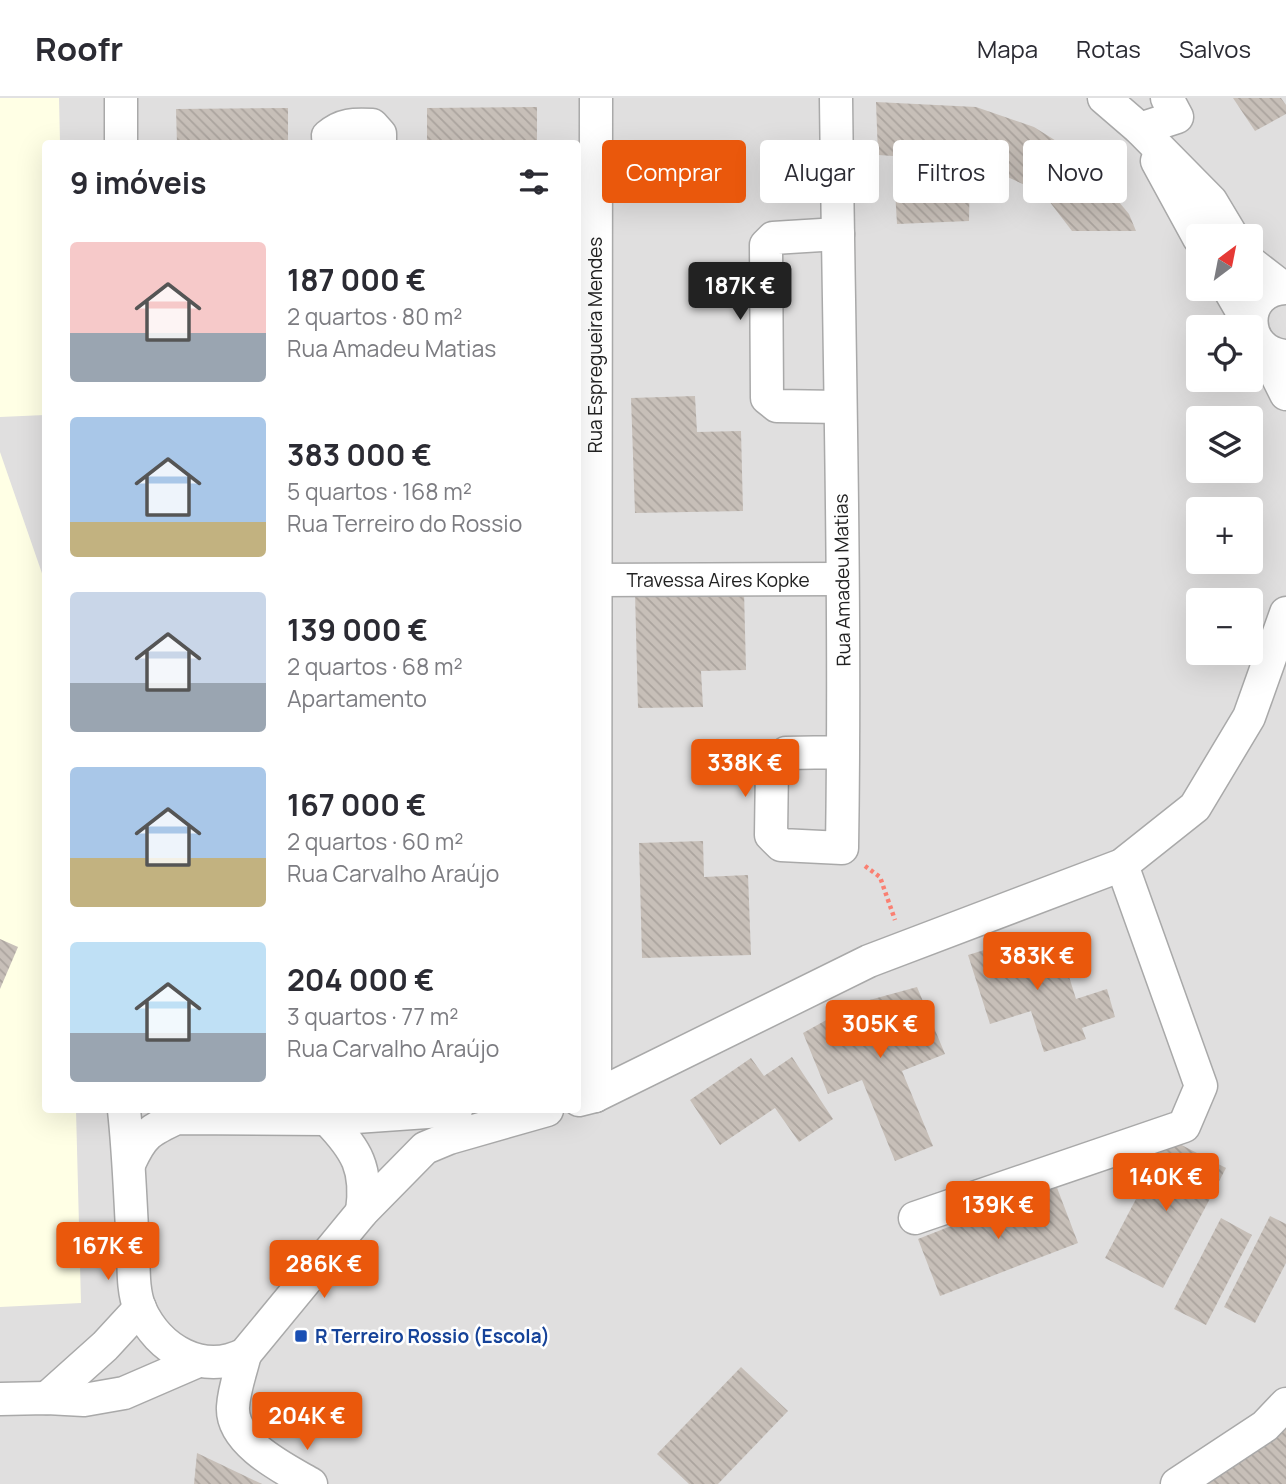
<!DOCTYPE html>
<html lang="pt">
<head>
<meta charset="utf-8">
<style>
	:root { --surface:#fff; --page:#f2f2f3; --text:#2b2b33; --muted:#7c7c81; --line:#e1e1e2; --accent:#ea580c }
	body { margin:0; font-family:Manrope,sans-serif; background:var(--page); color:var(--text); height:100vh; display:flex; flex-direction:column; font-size:26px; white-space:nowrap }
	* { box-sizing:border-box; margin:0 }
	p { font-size:23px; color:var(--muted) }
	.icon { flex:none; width:38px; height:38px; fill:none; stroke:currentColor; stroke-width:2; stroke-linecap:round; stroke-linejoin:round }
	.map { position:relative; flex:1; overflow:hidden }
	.details { position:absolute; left:42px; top:42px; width:539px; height:973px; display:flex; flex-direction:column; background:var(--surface); border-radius:7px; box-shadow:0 7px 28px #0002 }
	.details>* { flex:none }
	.banner { position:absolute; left:602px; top:42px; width:578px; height:63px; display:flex; gap:14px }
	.needle { width:46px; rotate:32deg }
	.fabs { position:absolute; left:1186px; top:126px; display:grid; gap:14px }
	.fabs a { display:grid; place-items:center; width:77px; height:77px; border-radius:7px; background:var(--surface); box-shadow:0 7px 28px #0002; font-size:35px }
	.price { position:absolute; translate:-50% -60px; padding:0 16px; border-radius:7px; background:var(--accent); color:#fff; font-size:23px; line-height:46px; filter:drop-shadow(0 2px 4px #0008) }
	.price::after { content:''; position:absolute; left:50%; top:42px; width:21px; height:16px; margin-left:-10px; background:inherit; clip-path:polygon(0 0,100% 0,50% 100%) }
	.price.active { background:#222; color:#fff }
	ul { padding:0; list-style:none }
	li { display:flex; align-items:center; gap:21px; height:175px; padding:0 28px }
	li span { display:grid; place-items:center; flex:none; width:196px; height:140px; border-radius:7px; color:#555 }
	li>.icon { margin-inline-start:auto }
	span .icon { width:84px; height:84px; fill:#fffc; stroke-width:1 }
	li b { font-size:30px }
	h2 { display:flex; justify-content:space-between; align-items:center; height:84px; padding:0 28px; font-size:30px }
	.tag { padding:0 24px; border-radius:7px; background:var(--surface); box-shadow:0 7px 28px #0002; font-size:24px; line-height:63px }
	.tag.active { background:var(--accent); color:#fff }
	header { display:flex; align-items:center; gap:42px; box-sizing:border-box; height:98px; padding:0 35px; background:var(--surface); border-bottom:2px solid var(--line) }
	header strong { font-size:33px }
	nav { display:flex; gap:38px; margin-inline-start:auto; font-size:24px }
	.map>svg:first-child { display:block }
</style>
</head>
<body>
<header>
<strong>Roofr</strong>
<nav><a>Mapa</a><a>Rotas</a><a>Salvos</a></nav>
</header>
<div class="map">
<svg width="1286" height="1386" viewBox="0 0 1286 1386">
	<defs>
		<pattern id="building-back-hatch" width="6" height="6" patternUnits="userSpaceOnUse" patternTransform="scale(1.75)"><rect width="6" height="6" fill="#c7bfb8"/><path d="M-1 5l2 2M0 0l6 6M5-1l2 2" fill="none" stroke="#aba49e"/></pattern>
	</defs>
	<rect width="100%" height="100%" fill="#f2efe9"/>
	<path fill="#e0dfdf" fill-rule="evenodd" d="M0,0H1286V1386H0ZM46,46H578V1012H46ZM1199,138H1251V191H1199ZM1199,229H1251V282H1199ZM1199,320H1251V373H1199ZM1199,411H1251V464H1199ZM1199,502H1251V555H1199Z"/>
	<g fill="#ffffe5">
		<polygon points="0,0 59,0 60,45 46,46 45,317 0,319"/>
		<polygon points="0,354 45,484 46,1012 76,1012 81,1205 0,1209"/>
	</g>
	<g fill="url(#building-back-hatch)">
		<polygon points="1233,0 1281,0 1286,7 1286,16 1255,33"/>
		<polygon points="876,4 976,9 1034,29 1061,46 1088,67 1129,116 1136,133 1072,133 1049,103 1025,87 992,72 970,67 969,123 897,126 893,58 878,57"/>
		<polygon points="537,9 537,46 427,46 427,10"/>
		<polygon points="288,10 288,46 177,46 176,11"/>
		<polygon points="695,298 697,334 741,333 743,413 635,415 631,300"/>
		<polygon points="744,493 746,572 701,573 703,609 638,610 635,495"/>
		<polygon points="703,743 704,779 748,777 751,857 642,860 639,745"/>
		<polygon points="1057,840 1076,901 1107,891 1115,919 1082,930 1086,941 1044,954 1031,913 990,926 968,857 1017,842 1020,851"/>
		<polygon points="0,841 18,849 0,891"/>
		<polygon points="917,889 945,956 902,973 933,1048 895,1063 862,982 828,996 803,935 855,906"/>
		<polygon points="792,959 833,1021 799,1044 775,1010 720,1047 690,1002 751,960 764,978"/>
		<polygon points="1168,1040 1226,1070 1163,1190 1105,1160"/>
		<polygon points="1056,1087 1078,1145 940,1198 918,1141"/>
		<polygon points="1270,1118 1286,1126 1286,1165 1255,1225 1224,1209"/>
		<polygon points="1221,1120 1252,1137 1206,1227 1174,1211"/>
		<polygon points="741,1269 788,1313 718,1386 689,1386 657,1356"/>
		<polygon points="1286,1325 1286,1386 1202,1386"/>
		<polygon points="197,1355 262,1386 194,1386"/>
	</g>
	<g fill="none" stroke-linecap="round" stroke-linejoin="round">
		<g stroke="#a9a9a9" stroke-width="35">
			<g id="minor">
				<polyline points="121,0 121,46"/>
				<path d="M836,0C839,250 846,500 842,750L781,747L771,737L772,668L786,655L843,654"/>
				<polyline points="1104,0 1140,31 1211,103 1232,138"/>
				<polyline points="1140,31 1177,19 1167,0"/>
				<path d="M329,46L328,38C342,26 354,26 372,27L380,36V46"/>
				<polyline points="1157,63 1199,140"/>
				<polyline points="838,136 773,140 766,147 767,300 777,308 840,309"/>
				<polyline points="1251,165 1282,189"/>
				<path d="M1286,190C1240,191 1240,254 1286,258"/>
				<polyline points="1229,191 1251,229"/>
				<polyline points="1263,250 1286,296"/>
				<polyline points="594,482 842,481"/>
				<polyline points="595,998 596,0"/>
				<polyline points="579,1002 595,998 869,863 1122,767 1195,709 1249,619 1286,515"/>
				<path d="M124,1012C129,1057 130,1101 133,1147C134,1167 132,1192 140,1211C159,1252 203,1278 245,1256L362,1114L425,1050L449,1040L547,1012"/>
				<path d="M327,1021C357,1052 368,1071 362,1114"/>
				<path d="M130,1064C143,1036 149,1033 177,1020L327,1021L456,1012"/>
				<polyline points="915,1120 1184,1028 1201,988 1122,767"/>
				<path d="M245,1256C241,1273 234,1291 233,1309C231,1345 285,1371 311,1386"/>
				<polyline points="47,1300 105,1248 140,1210"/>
				<polyline points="0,1301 47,1300 84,1302 124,1295 198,1263"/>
				<polyline points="1177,1386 1265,1328 1286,1306"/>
			</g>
		</g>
		<polyline stroke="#fa8072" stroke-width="4.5" stroke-dasharray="3.5 3.5" stroke-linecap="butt" points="865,768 880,779 895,822"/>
		<use href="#minor" stroke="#fff" stroke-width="32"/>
	</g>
	<rect fill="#1a4fb4" stroke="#fff" stroke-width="2.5" x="294" y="1231" width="14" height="14" rx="3.5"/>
	<g text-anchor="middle" stroke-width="5" stroke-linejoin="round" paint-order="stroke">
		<g font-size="19" fill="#222" stroke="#fff">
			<text transform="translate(595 247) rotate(-90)" y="7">Rua Espregueira Mendes</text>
			<text x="718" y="489">Travessa Aires Kopke</text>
			<text transform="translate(842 482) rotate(-91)" y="7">Rua Amadeu Matias</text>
		</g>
		<g font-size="19" font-weight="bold" fill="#164399" stroke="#fff" text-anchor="start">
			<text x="315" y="1245">R Terreiro Rossio (Escola)</text>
		</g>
	</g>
</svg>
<div class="fabs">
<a><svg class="needle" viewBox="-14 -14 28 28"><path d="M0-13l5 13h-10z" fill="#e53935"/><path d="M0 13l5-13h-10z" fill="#7c7c81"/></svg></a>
<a><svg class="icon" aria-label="locate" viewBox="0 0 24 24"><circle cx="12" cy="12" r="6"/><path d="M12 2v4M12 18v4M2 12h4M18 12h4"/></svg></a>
<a><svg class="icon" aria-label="layers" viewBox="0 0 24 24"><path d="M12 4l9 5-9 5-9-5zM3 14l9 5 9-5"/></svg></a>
<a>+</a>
<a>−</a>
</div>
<b class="price active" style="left:740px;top:224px">187K €</b>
<b class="price" style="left:745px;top:701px">338K €</b>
<b class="price" style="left:1037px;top:894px">383K €</b>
<b class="price" style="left:880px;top:962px">305K €</b>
<b class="price" style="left:1166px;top:1115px">140K €</b>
<b class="price" style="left:998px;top:1143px">139K €</b>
<b class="price" style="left:108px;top:1184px">167K €</b>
<b class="price" style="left:324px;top:1202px">286K €</b>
<b class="price" style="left:307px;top:1354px">204K €</b>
<div class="banner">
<a class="tag active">Comprar</a>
<a class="tag">Alugar</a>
<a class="tag">Filtros</a>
<a class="tag">Novo</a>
</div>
<section class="details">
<h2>9 imóveis<svg class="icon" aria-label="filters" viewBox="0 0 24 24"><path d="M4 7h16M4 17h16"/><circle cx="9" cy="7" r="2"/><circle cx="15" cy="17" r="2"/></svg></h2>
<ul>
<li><span style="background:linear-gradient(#f6c9c9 65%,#9aa5b1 0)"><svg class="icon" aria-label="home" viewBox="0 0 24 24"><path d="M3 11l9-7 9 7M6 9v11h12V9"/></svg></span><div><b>187 000 €</b><p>2 quartos · 80 m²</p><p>Rua Amadeu Matias</p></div></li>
<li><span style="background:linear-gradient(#a9c7e8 75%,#c2b280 0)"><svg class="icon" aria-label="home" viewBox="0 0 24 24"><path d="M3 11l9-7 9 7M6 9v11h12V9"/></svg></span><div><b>383 000 €</b><p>5 quartos · 168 m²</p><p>Rua Terreiro do Rossio</p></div></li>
<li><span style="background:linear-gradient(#c9d6e8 65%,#9aa5b1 0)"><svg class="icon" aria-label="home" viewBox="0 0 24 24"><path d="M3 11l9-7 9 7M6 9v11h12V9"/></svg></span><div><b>139 000 €</b><p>2 quartos · 68 m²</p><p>Apartamento</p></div></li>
<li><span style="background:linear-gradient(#a9c7e8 65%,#c2b280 0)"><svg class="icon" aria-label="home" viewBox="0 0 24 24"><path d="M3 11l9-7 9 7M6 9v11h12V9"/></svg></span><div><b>167 000 €</b><p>2 quartos · 60 m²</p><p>Rua Carvalho Araújo</p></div></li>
<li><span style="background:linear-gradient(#bfe0f5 65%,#9aa5b1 0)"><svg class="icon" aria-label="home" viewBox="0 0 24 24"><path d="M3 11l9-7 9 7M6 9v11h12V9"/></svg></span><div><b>204 000 €</b><p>3 quartos · 77 m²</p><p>Rua Carvalho Araújo</p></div></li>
</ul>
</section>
</div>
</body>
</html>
